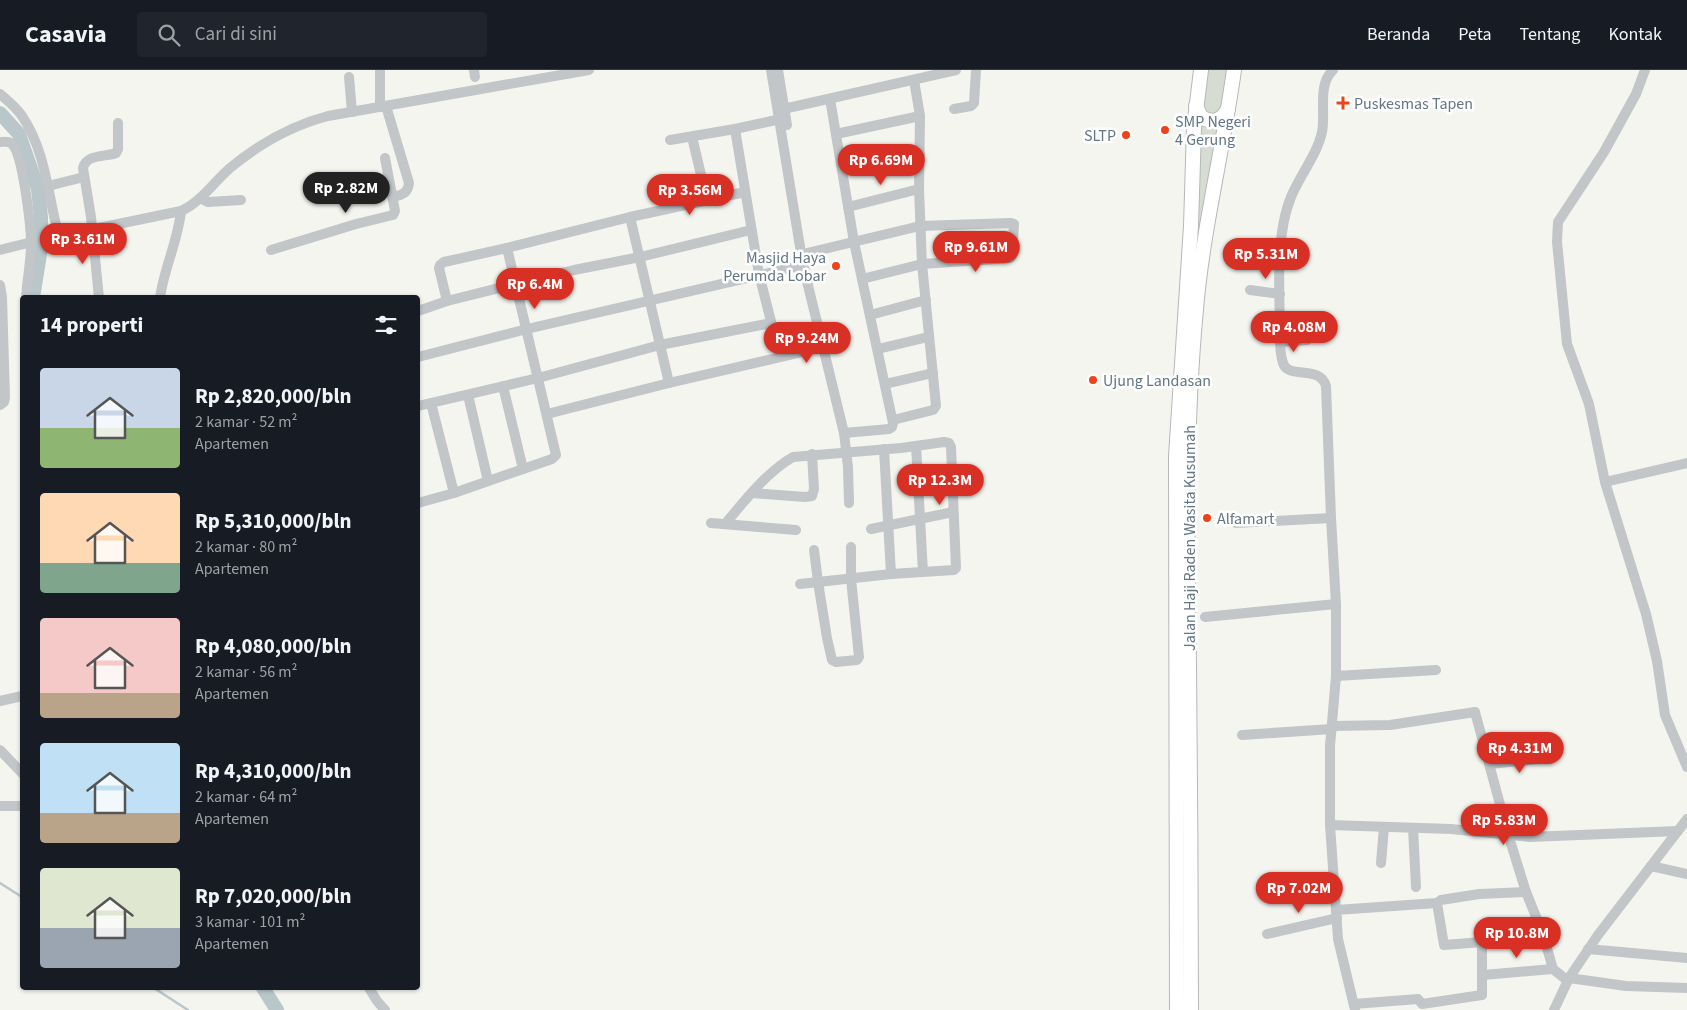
<!DOCTYPE html>
<html lang="id">
<head>
<meta charset="utf-8">
<style>
	:root { --surface:#171b24; --page:#20242c; --text:#f1f3f6; --muted:#9ea1a6; --line:#363941; --accent:#d93025 }
	body { margin:0; font-family:"Source Sans 3",sans-serif; background:var(--page); color:var(--text); height:100vh; display:flex; flex-direction:column; font-size:19px; white-space:nowrap }
	* { box-sizing:border-box; margin:0 }
	p { font-size:16px; color:var(--muted) }
	.icon { flex:none; width:28px; height:28px; fill:none; stroke:currentColor; stroke-width:2; stroke-linecap:round; stroke-linejoin:round }
	.map { position:relative; flex:1; overflow:hidden }
	.panel { position:absolute; left:20px; top:225px; width:400px; height:695px; display:flex; flex-direction:column; background:var(--surface); border-radius:5px; box-shadow:0 1px 4px #0004 }
	.panel>* { flex:none }
	.price { position:absolute; translate:-50% -42px; padding:0 11px; border-radius:18px; background:var(--accent); color:#fff; font-size:16px; line-height:32px; filter:drop-shadow(0 1px 2px #0008) }
	.price::after { content:''; position:absolute; left:50%; top:30px; width:15px; height:11px; margin-left:-8px; background:inherit; clip-path:polygon(0 0,100% 0,50% 100%) }
	.price.on { background:#222; color:#fff }
	ul { padding:0; list-style:none }
	li { display:flex; align-items:center; gap:15px; height:125px; padding:0 20px }
	li span { display:grid; place-items:center; flex:none; width:140px; height:100px; border-radius:5px; color:#555 }
	li>.icon { margin-inline-start:auto }
	span .icon { width:60px; height:60px; fill:#fffc; stroke-width:1 }
	li b { font-size:21px }
	h2 { display:flex; justify-content:space-between; align-items:center; height:60px; padding:0 20px; font-size:21px }
	header { display:flex; align-items:center; gap:30px; box-sizing:border-box; height:70px; padding:0 25px; background:var(--surface); border-bottom:1px solid var(--line) }
	header strong { font-size:24px }
	nav { display:flex; gap:28px; margin-inline-start:auto; font-size:18px }
	.search { width:350px; height:45px; background:var(--page); display:flex; align-items:center; gap:12px; box-sizing:border-box; padding:0 18px; border-radius:5px; color:var(--muted); font-size:19px }
	.map>svg:first-child { display:block }
</style>
</head>
<body>
<header>
<strong>Casavia</strong>
<div class="search"><svg class="icon" aria-label="search" viewBox="0 0 24 24"><circle cx="10" cy="10" r="6"/><path d="M15 15l6 6"/></svg>Cari di sini</div>
<nav><a>Beranda</a><a>Peta</a><a>Tentang</a><a>Kontak</a></nav>
</header>
<div class="map">
<svg width="1687" height="940" viewBox="0 0 1687 940">
	<rect width="100%" height="100%" fill="#f5f5f0"/>
	<g fill="#d6dcd1">
		<polygon points="1207,0 1230,0 1224,44 1216,49 1201,40"/>
		<polygon points="1196,51 1223,53 1198,165 1192,218"/>
	</g>
	<g fill="none" stroke-linecap="round" stroke-linejoin="round">
		<g stroke="#b9c7cb" stroke-width="2.5">
			<polyline points="0,813 22,827"/>
			<polyline points="154,918 188,940"/>
		</g>
		<g stroke="#b9c7cb" stroke-width="14">
			<polyline points="0,43 19,64 38,119 41,147 41,178 33,228"/>
			<polyline points="263,918 277,940"/>
		</g>
		<g stroke="#b4b8bb" stroke-width="16">
			<g id="highway">
				<path d="M1196,36L1201,47C1214,54 1221,51 1228,39"/>
				<polyline points="1177,940 1176,386 1191,156 1194,58 1201,0"/>
				<path d="M1191,940C1191,825 1190,709 1189,594C1187,476 1185,356 1196,239C1203,158 1223,80 1234,0"/>
			</g>
		</g>
		<g stroke="#c2c6c9" stroke-width="10">
			<polyline points="380,0 380,37"/>
			<polyline points="474,0 475,7"/>
			<polyline points="771,0 803,195 844,363 848,397 849,433"/>
			<polyline points="778,0 787,55"/>
			<path d="M1333,0C1317,15 1326,42 1322,62C1317,85 1300,105 1291,127C1276,164 1279,215 1280,255C1280,267 1279,282 1283,293C1288,310 1319,294 1326,316L1331,448L1336,534V606L1330,676V755L1338,869L1355,940"/>
			<polyline points="1645,0 1636,24 1604,82 1558,152 1557,172 1567,274 1589,334 1605,412 1646,544 1657,591 1665,645 1687,697"/>
			<polyline points="349,7 352,42"/>
			<path d="M0,24C8,31 16,37 22,46C46,81 48,127 59,167"/>
			<polyline points="830,29 854,172 893,353 892,357 889,359 844,363"/>
			<path d="M386,36L409,113C408,123 402,125 393,127"/>
			<polyline points="954,39 971,36 974,33 976,0"/>
			<polyline points="779,40 956,0"/>
			<polyline points="735,59 759,204 780,287"/>
			<polyline points="836,64 920,46"/>
			<polyline points="692,67 707,130"/>
			<polyline points="670,70 735,59 785,48"/>
			<path d="M0,72C4,72 8,71 11,73C23,82 31,158 31,174C31,192 27,210 26,228"/>
			<polyline points="842,99 920,84"/>
			<polyline points="48,116 84,107"/>
			<polyline points="200,128 208,132 241,130"/>
			<polyline points="848,137 919,119"/>
			<polyline points="630,147 669,313"/>
			<path d="M0,180L36,171L181,141C201,132 213,113 230,98C260,73 290,56 328,46L589,0"/>
			<polyline points="271,180 356,154 393,145 395,141 385,88"/>
			<polyline points="807,183 920,156 1011,153 1014,154 1012,186 1010,188 922,194 862,209"/>
			<polyline points="0,215 2,227 5,328 4,332 0,335"/>
			<polyline points="1250,220 1280,224"/>
			<path d="M99,228L91,147L83,98C86,84 106,87 116,83L118,79V53"/>
			<path d="M160,228C164,198 178,171 181,141"/>
			<polyline points="447,231 439,198 440,195 444,192 507,178 630,147 745,122"/>
			<polyline points="418,241 447,231 515,214 574,200 640,187 751,160"/>
			<polyline points="870,245 926,230"/>
			<polyline points="1281,272 1307,270"/>
			<polyline points="878,279 928,267"/>
			<polyline points="418,287 527,259 808,194"/>
			<polyline points="885,314 933,303"/>
			<polyline points="503,316 523,399"/>
			<polyline points="468,325 488,411"/>
			<polyline points="431,333 454,423"/>
			<polyline points="418,336 538,308 660,275 771,253"/>
			<polyline points="547,344 669,313 828,276"/>
			<polyline points="893,350 933,340 936,336 922,194 919,119 920,46 914,10"/>
			<polyline points="916,376 923,502"/>
			<polyline points="884,379 891,504"/>
			<polyline points="1605,412 1687,393"/>
			<polyline points="752,423 805,427 812,426 814,419 812,384"/>
			<polyline points="418,433 454,423 552,389 556,385 507,178"/>
			<polyline points="711,453 796,460"/>
			<path d="M726,453C744,431 768,401 793,387L901,378L944,372L949,373L951,377L956,498L954,500L891,504L818,512L827,568L832,590L836,592L857,590L859,587L851,509V477"/>
			<polyline points="1236,453 1331,448"/>
			<polyline points="871,459 953,442"/>
			<polyline points="800,514 818,512 814,480"/>
			<polyline points="1205,547 1336,534"/>
			<polyline points="1336,606 1436,600"/>
			<polyline points="0,631 22,626"/>
			<polyline points="1332,656 1390,655 1475,642 1508,764 1526,822 1543,864 1553,899 1568,911"/>
			<polyline points="1242,665 1332,659"/>
			<polyline points="0,680 22,703"/>
			<polyline points="1490,694 1548,688"/>
			<polyline points="0,736 22,736"/>
			<polyline points="1330,755 1451,759 1530,767 1678,761"/>
			<polyline points="1413,758 1416,817"/>
			<polyline points="1381,793 1384,757"/>
			<polyline points="1651,796 1687,804"/>
			<polyline points="1336,840 1437,833"/>
			<polyline points="1267,864 1337,848"/>
			<polyline points="1588,879 1687,888"/>
			<polyline points="1483,905 1553,899"/>
			<polyline points="1569,908 1626,916 1687,918"/>
			<polyline points="369,918 377,931 385,940"/>
			<polyline points="1354,934 1418,929 1422,934 1482,925 1482,872 1444,875 1437,833 1441,830 1479,824 1526,822"/>
			<polyline points="1554,940 1569,908 1598,865 1687,749"/>
		</g>
		<use href="#highway" stroke="#fff" stroke-width="14"/>
	</g>
	<g fill="#ee4218" stroke="#fff" stroke-width="2">
		<path d="M1340.5 25.5h5v5h5v5h-5v5h-5v-5h-5v-5h5z"/>
		<circle cx="1165" cy="60" r="5"/>
		<circle cx="1126" cy="65" r="5"/>
		<circle cx="836" cy="196" r="5"/>
		<circle cx="1093" cy="310" r="5"/>
		<circle cx="1207" cy="448" r="5"/>
	</g>
	<g text-anchor="middle" stroke-width="5" stroke-linejoin="round" paint-order="stroke">
		<g font-size="16" fill="#627684" stroke="#fff" text-anchor="start">
			<text x="1354" y="39">Puskesmas Tapen</text>
			<text x="1175" y="57">SMP Negeri<tspan x="1175" dy="18">4 Gerung</tspan></text>
			<text x="1116" y="71" text-anchor="end">SLTP</text>
			<text x="826" y="193" text-anchor="end">Masjid Haya<tspan x="826" dy="18">Perumda Lobar</tspan></text>
			<text x="1103" y="316">Ujung Landasan</text>
			<text x="1217" y="454">Alfamart</text>
		</g>
		<g font-size="16" fill="#627684" stroke="#fff">
			<text transform="translate(1189 468) rotate(-90)" y="6">Jalan Haji Raden Wasita Kusumah</text>
		</g>
	</g>
</svg>
<b class="price" style="left:881px;top:116px">Rp 6.69M</b>
<b class="price on" style="left:346px;top:144px">Rp 2.82M</b>
<b class="price" style="left:690px;top:146px">Rp 3.56M</b>
<b class="price" style="left:83px;top:195px">Rp 3.61M</b>
<b class="price" style="left:976px;top:203px">Rp 9.61M</b>
<b class="price" style="left:1266px;top:210px">Rp 5.31M</b>
<b class="price" style="left:535px;top:240px">Rp 6.4M</b>
<b class="price" style="left:1294px;top:283px">Rp 4.08M</b>
<b class="price" style="left:807px;top:294px">Rp 9.24M</b>
<b class="price" style="left:940px;top:436px">Rp 12.3M</b>
<b class="price" style="left:1520px;top:704px">Rp 4.31M</b>
<b class="price" style="left:1504px;top:776px">Rp 5.83M</b>
<b class="price" style="left:1299px;top:844px">Rp 7.02M</b>
<b class="price" style="left:1517px;top:889px">Rp 10.8M</b>
<section class="panel">
<h2>14 properti<svg class="icon" aria-label="filters" viewBox="0 0 24 24"><path d="M4 7h16M4 17h16"/><circle cx="9" cy="7" r="2"/><circle cx="15" cy="17" r="2"/></svg></h2>
<ul>
<li><span style="background:linear-gradient(#c9d6e8 60%,#8fb573 0)"><svg class="icon" aria-label="home" viewBox="0 0 24 24"><path d="M3 11l9-7 9 7M6 9v11h12V9"/></svg></span><div><b>Rp 2,820,000/bln</b><p>2 kamar · 52 m²</p><p>Apartemen</p></div></li>
<li><span style="background:linear-gradient(#ffd9b3 70%,#7fa58c 0)"><svg class="icon" aria-label="home" viewBox="0 0 24 24"><path d="M3 11l9-7 9 7M6 9v11h12V9"/></svg></span><div><b>Rp 5,310,000/bln</b><p>2 kamar · 80 m²</p><p>Apartemen</p></div></li>
<li><span style="background:linear-gradient(#f6c9c9 75%,#b9a48a 0)"><svg class="icon" aria-label="home" viewBox="0 0 24 24"><path d="M3 11l9-7 9 7M6 9v11h12V9"/></svg></span><div><b>Rp 4,080,000/bln</b><p>2 kamar · 56 m²</p><p>Apartemen</p></div></li>
<li><span style="background:linear-gradient(#bfe0f5 70%,#b9a48a 0)"><svg class="icon" aria-label="home" viewBox="0 0 24 24"><path d="M3 11l9-7 9 7M6 9v11h12V9"/></svg></span><div><b>Rp 4,310,000/bln</b><p>2 kamar · 64 m²</p><p>Apartemen</p></div></li>
<li><span style="background:linear-gradient(#dfe7d0 60%,#9aa5b1 0)"><svg class="icon" aria-label="home" viewBox="0 0 24 24"><path d="M3 11l9-7 9 7M6 9v11h12V9"/></svg></span><div><b>Rp 7,020,000/bln</b><p>3 kamar · 101 m²</p><p>Apartemen</p></div></li>
</ul>
</section>
</div>
</body>
</html>
